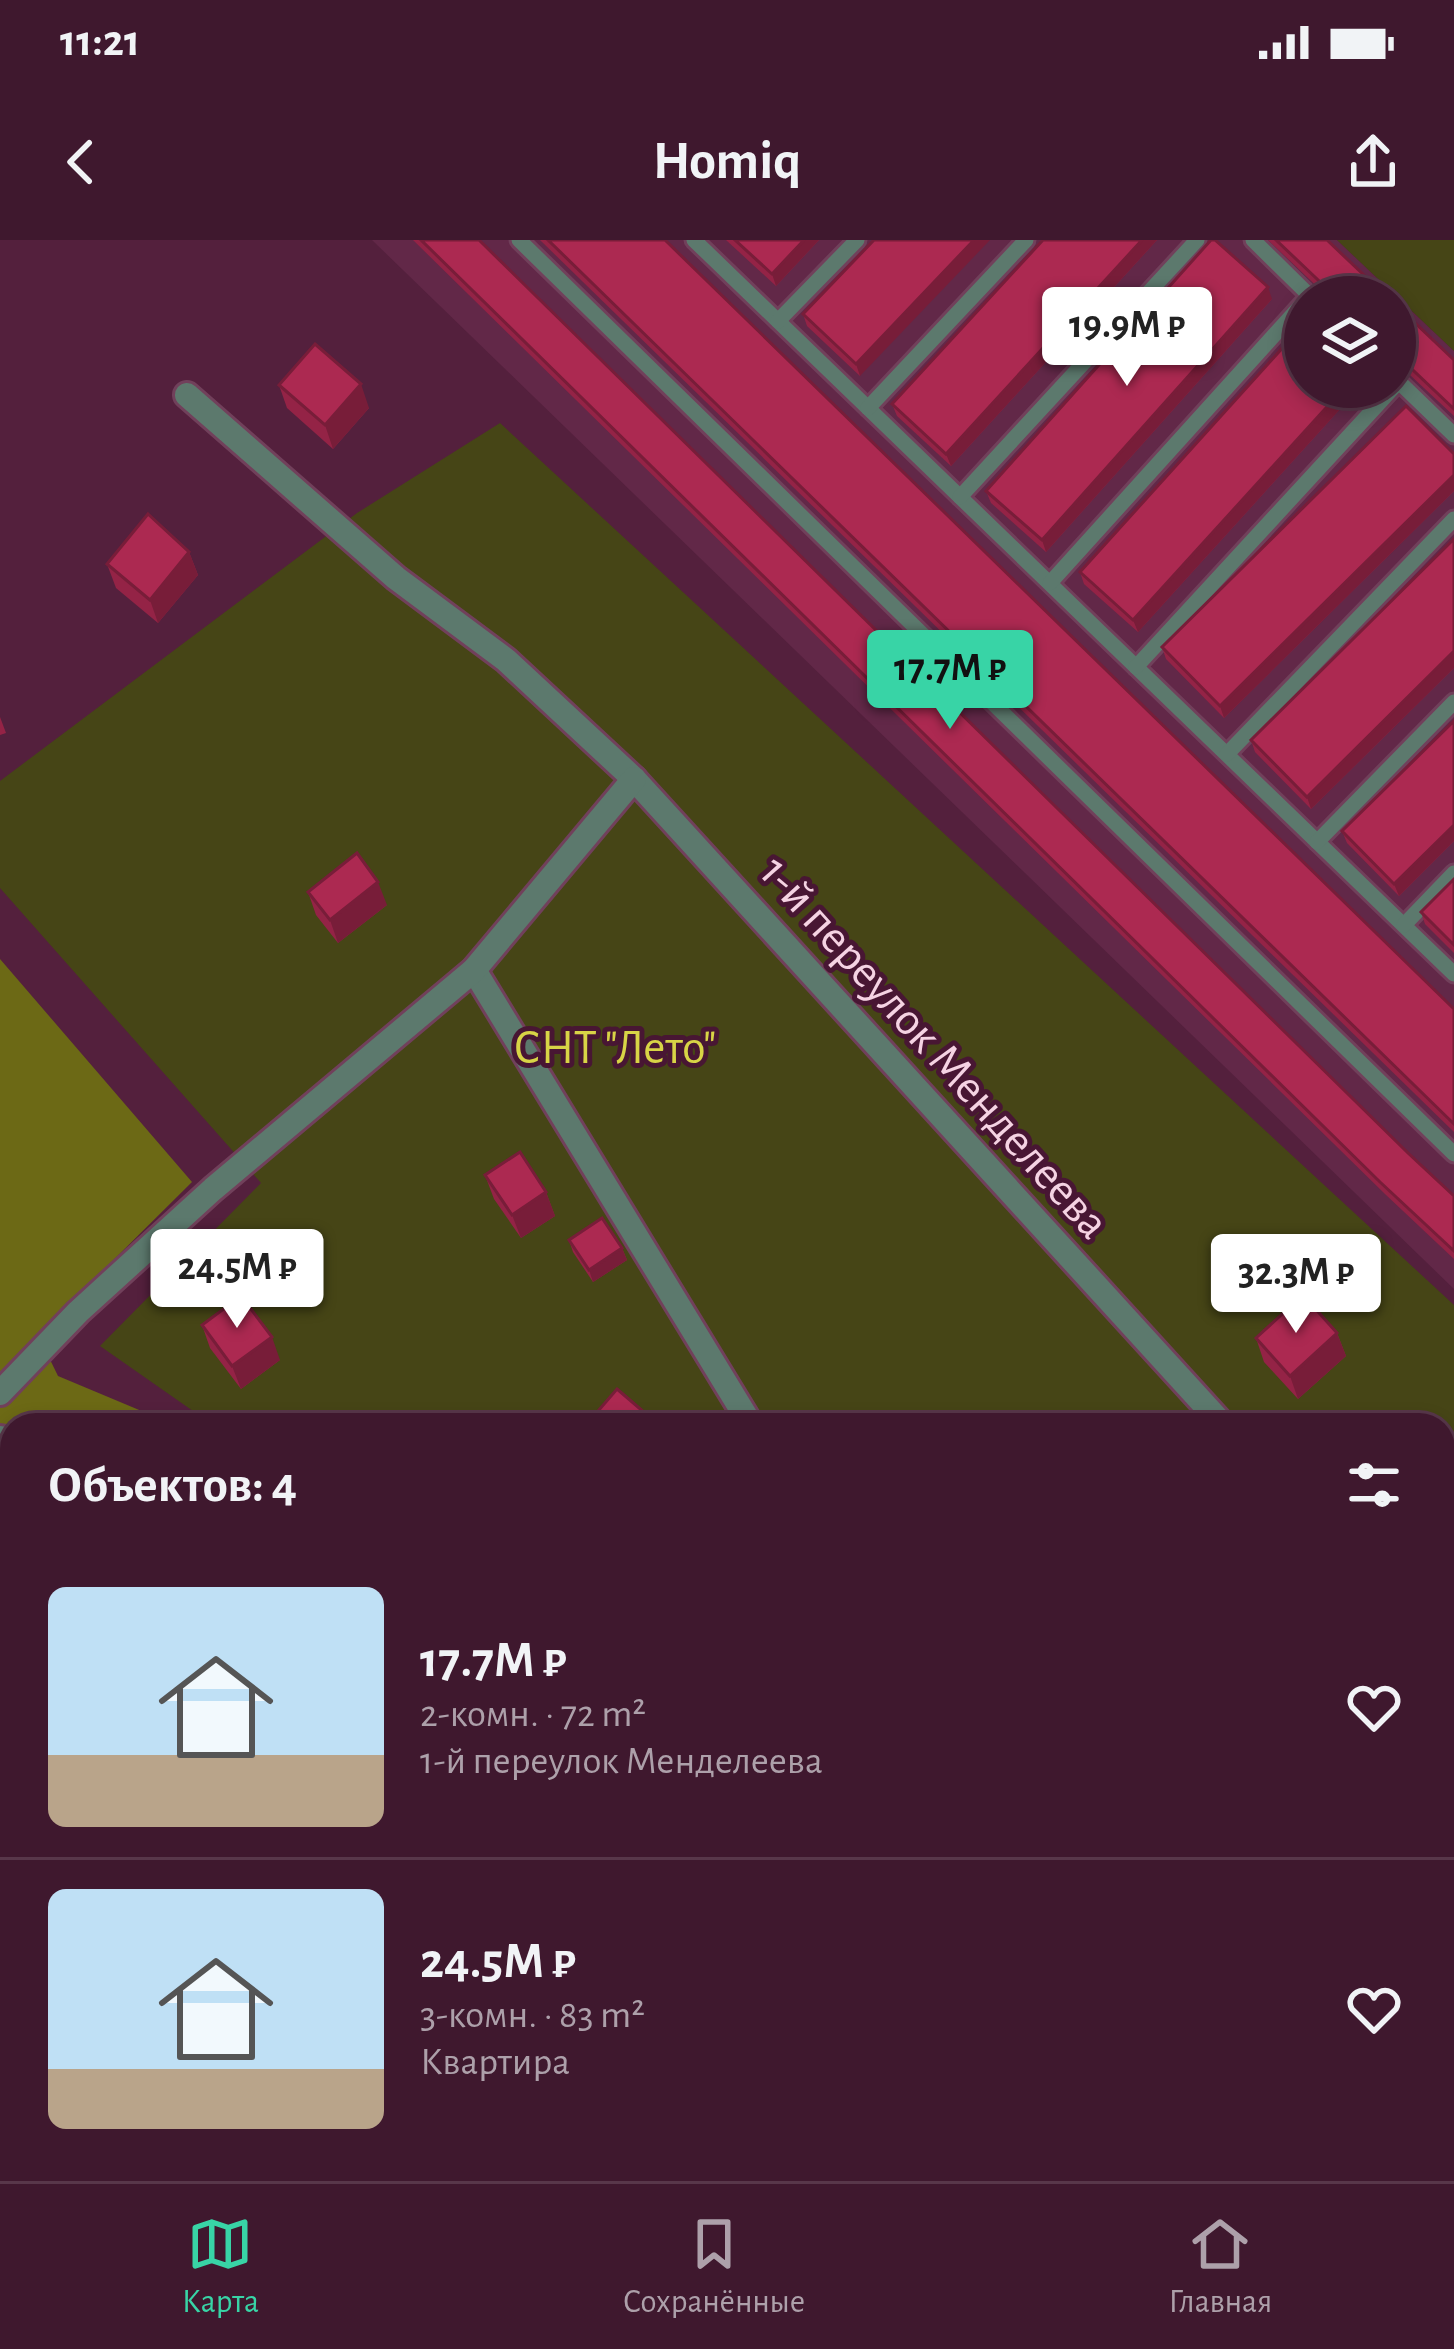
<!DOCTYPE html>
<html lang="ru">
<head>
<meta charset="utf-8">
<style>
	:root { --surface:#3f182e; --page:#4a253a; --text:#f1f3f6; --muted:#ada0aa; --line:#58374a; --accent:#38d4a6 }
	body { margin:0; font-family:"Alegreya Sans",sans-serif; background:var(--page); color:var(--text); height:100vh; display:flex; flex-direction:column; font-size:45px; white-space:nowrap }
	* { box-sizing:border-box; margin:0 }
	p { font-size:39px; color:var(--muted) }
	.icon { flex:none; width:66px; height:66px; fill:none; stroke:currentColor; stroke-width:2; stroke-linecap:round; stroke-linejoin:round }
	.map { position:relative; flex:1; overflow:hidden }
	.panel { position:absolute; left:0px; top:1173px; width:1455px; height:768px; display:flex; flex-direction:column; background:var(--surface); border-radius:36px 36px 0 0; box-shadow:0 6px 18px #0003,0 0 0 3px var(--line) }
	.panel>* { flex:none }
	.fabs { position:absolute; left:1284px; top:36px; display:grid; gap:24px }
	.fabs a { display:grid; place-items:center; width:132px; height:132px; border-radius:50%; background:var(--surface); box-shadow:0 6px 18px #0003,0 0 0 3px var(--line); font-size:60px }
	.price { position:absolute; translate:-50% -102px; padding:0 27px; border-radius:12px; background:#fff; color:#222; font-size:39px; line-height:78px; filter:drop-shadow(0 3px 6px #0008) }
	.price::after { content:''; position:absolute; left:50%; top:72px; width:36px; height:27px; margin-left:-18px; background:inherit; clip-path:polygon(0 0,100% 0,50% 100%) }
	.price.selected { background:var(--accent); color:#111 }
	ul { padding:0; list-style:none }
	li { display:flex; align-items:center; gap:36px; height:300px; padding:0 48px }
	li+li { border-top:3px solid var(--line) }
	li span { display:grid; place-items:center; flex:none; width:336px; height:240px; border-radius:18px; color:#555 }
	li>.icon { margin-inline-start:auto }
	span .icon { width:144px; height:144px; fill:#fffc; stroke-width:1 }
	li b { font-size:51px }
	h2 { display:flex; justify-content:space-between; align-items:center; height:144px; padding:0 48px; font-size:51px }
	.status { display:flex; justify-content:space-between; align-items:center; height:84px; padding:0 60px; background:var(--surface); direction:ltr }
	.status svg { height:33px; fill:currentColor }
	header { display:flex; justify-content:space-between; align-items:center; height:156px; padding:0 48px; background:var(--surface); font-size:54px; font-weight:700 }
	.menu { display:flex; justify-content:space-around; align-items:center; height:168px; border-top:3px solid var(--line); background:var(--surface); font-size:33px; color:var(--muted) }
	.menu a { display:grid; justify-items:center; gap:6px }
	.menu .selected { color:var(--accent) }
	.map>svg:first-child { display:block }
</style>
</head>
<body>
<div class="status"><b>11:21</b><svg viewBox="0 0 49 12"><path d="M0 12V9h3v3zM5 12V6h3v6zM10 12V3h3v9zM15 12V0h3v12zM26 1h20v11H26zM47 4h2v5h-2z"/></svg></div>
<header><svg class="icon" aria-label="back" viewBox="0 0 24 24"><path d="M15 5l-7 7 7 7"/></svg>Homiq<svg class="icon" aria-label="share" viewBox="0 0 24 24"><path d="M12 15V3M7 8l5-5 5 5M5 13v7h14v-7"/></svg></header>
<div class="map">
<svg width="1454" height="1941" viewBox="0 0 1454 1941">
	<rect width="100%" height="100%" fill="#54203d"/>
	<path fill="#622848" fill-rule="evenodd" d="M372,0H1337L1454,111V1049ZM1305,57H1395V147H1305Z"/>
	<g fill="#464516">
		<polygon points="1337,0 1454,0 1454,111"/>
		<polygon points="500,183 1454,1065 1454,1941 1149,1941 1139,1929 1443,1929 1443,1185 213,1185 100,1106 261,943 0,648 0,541 357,273"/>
	</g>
	<g fill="#6c6915">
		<polygon points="0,719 192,942 38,1095 58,1136 175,1185 12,1185 12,1411 0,1414"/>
		<polygon points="921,1929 1146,1929 1155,1941 937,1941"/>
	</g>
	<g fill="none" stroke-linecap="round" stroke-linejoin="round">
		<g stroke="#2d081e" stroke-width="39">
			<polyline points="0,1261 12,1263"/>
			<polyline points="1029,1929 1043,1941"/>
		</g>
		<g stroke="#71405b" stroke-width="21">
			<g id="lane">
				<polyline points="519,0 1454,914"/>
				<polyline points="694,0 1454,734"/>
				<polyline points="1253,0 1311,57"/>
				<polyline points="778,81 857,0"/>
				<polyline points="1395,138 1454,195"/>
				<polyline points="868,168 1026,0"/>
				<polyline points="960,257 1197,0"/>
				<polyline points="1050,343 1305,61"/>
				<polyline points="1136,427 1394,147"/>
				<polyline points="1227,514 1454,279"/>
				<polyline points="1317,602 1454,462"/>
				<polyline points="1404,685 1454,633"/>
			</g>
		</g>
		<g stroke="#71405b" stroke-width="30">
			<g id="street">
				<polyline points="187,155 396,338 506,420 634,539 1223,1185"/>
				<polyline points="474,730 751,1185"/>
				<polyline points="0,1153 78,1072 213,949 474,730 634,539"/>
				<polyline points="0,1198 12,1200"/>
				<polyline points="1443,1439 1454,1452"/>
				<polyline points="0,1877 12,1874"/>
				<polyline points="445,1929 453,1941"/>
				<polyline points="1118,1929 1126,1941"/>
				<polyline points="1412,1929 1425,1941"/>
			</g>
		</g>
		<g stroke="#895b74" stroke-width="6" stroke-dasharray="12 6" stroke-linecap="butt">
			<polyline points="0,1295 12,1298"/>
			<polyline points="962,1929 976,1941"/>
			<polyline points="1066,1929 1079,1941"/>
		</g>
		<use href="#lane" stroke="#5c796d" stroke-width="15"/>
		<use href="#street" stroke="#5c796d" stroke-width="24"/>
	</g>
	<g fill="#942346">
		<polygon points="413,0 479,0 1408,913 1454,956 1454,1019 1385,954"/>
		<polygon points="540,0 665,0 1454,769 1454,892"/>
		<polygon points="726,0 819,0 776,46"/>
		<polygon points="874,0 860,136 807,86 803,74"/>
		<polygon points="1043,0 1157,0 951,226 897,176 892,164"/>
		<polygon points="1268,0 1327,0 1387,57 1328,57"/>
		<polygon points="1272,59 1046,312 991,263 986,251"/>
		<polygon points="1395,64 1454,120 1454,176 1395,121"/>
		<polygon points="279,145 369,168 333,209 287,168"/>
		<polygon points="1305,147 1360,147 1138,392 1084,344 1080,332"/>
		<polygon points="1454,214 1454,251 1224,478 1166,419 1162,407"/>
		<polygon points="1454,299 1454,428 1311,569 1255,512 1251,500"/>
		<polygon points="189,312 198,335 158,383 116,348 107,324"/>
		<polygon points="0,477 6,493 0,495"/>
		<polygon points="1454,481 1454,601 1399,656 1347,603 1342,591"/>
		<polygon points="1454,639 1454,713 1425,684 1421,672"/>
		<polygon points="308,652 387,665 338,703 316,675"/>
		<polygon points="485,935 546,952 555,976 521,998 494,959"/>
		<polygon points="569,1000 622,1008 627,1020 593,1042 573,1012"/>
		<polygon points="202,1085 280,1120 241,1149 210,1108"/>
		<polygon points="1337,1093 1346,1116 1298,1159 1264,1122 1256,1098"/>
		<polygon points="1329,1929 1385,1929 1386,1931 1376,1941 1341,1941"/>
	</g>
	<g fill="#781d39">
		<polygon points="804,0 819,0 776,46 772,34"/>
		<polygon points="974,0 990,0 860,136 856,124"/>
		<polygon points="1142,0 1157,0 951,226 946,214"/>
		<polygon points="1268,47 1272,59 1046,312 1042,300"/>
		<polygon points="361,144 369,168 333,209 325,185"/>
		<polygon points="1345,147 1360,147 1138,392 1133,380"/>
		<polygon points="1454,235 1454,251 1224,478 1220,466"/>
		<polygon points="189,312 198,335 158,383 150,360"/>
		<polygon points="1454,411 1454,428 1311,569 1307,557"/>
		<polygon points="1454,585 1454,601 1399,656 1394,644"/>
		<polygon points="378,642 387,665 338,703 330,680"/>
		<polygon points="546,952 555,976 521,998 512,975"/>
		<polygon points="622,1008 627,1020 593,1042 589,1030"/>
		<polygon points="1337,1093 1346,1116 1298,1159 1290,1136"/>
		<polygon points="272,1097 280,1120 241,1149 232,1126"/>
		<polygon points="1454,1603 1454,1636 1443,1648 1443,1615"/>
		<polygon points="144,1929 150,1929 152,1941 147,1941"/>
		<polygon points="1356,1929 1385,1929 1386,1931 1376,1941 1352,1941 1350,1935"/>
	</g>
	<g fill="#ac2951" stroke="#781d39" stroke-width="3">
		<polygon points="421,0 479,0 1408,913 1454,956 1454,1011 1380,942"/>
		<polygon points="548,0 665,0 1454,769 1454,884"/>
		<polygon points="735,0 804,0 772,34"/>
		<polygon points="874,0 974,0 856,124 803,74"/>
		<polygon points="1043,0 1142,0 946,214 892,164"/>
		<polygon points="1211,0 1215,0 1268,47 1042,300 986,251"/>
		<polygon points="1276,0 1327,0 1387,57 1336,57"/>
		<polygon points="1395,64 1454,120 1454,169 1395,113"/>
		<polygon points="1305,83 1305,147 1345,147 1133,380 1080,332"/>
		<polygon points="315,104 361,144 325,185 279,145"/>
		<polygon points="1406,166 1454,214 1454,235 1220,466 1162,407"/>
		<polygon points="148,274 189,312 150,360 107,324"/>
		<polygon points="1454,299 1454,411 1307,557 1251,500"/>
		<polygon points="1454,481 1454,585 1394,644 1342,591"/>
		<polygon points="357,613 378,642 330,680 308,652"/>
		<polygon points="1454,639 1454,705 1421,672"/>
		<polygon points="520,912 546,952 512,975 485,935"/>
		<polygon points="602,978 622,1008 589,1030 569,1000"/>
		<polygon points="1303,1055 1337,1093 1290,1136 1256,1098"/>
		<polygon points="241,1056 272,1097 232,1126 202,1085"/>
		<polygon points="617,1149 659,1185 586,1185"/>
		<polygon points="12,1411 12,1482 0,1435 0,1414"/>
		<polygon points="1443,1562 1454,1572 1454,1603 1443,1615"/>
		<polygon points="12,1720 12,1752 2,1723"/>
		<polygon points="82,1929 144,1929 147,1941 84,1941"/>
	</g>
	<g text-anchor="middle" stroke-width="10" stroke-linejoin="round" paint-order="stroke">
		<g font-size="48" fill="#d8d446" stroke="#481633">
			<text x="615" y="823">СНТ "Лето"</text>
		</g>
		<g font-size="48" fill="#f5d3e3" stroke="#481633">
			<text transform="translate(936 806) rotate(48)" y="17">1-й переулок Менделеева</text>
		</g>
	</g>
</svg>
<div class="fabs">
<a><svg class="icon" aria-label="layers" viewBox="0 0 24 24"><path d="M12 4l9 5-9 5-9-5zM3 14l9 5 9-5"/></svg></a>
</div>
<b class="price" style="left:1127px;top:149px">19.9M ₽</b>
<b class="price selected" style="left:950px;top:492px">17.7M ₽</b>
<b class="price" style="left:237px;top:1091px">24.5M ₽</b>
<b class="price" style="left:1296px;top:1096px">32.3M ₽</b>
<section class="panel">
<h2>Объектов: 4<svg class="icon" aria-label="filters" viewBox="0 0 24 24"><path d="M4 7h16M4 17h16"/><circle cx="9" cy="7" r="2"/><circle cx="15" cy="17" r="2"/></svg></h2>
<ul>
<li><span style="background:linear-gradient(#bfe0f5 70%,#b9a48a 0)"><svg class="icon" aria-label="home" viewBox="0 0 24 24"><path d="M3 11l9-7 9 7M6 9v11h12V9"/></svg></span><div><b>17.7M ₽</b><p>2-комн. · 72 m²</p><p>1-й переулок Менделеева</p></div><svg class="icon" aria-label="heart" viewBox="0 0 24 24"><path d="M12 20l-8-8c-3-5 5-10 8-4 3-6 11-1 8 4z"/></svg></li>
<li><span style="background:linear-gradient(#bfe0f5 75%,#b9a48a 0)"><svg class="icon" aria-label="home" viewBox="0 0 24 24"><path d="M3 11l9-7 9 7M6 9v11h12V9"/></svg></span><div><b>24.5M ₽</b><p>3-комн. · 83 m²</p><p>Квартира</p></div><svg class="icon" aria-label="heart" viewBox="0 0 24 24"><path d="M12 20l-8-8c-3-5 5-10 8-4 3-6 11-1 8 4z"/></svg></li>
</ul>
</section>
</div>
<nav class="menu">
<a class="selected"><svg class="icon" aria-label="map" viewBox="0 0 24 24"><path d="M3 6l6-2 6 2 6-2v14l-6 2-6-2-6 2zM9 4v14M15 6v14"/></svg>Карта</a>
<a><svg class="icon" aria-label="saved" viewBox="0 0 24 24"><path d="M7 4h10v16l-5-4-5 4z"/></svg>Сохранённые</a>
<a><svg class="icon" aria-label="home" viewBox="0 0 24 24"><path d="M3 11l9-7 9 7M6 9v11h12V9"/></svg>Главная</a>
</nav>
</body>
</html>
